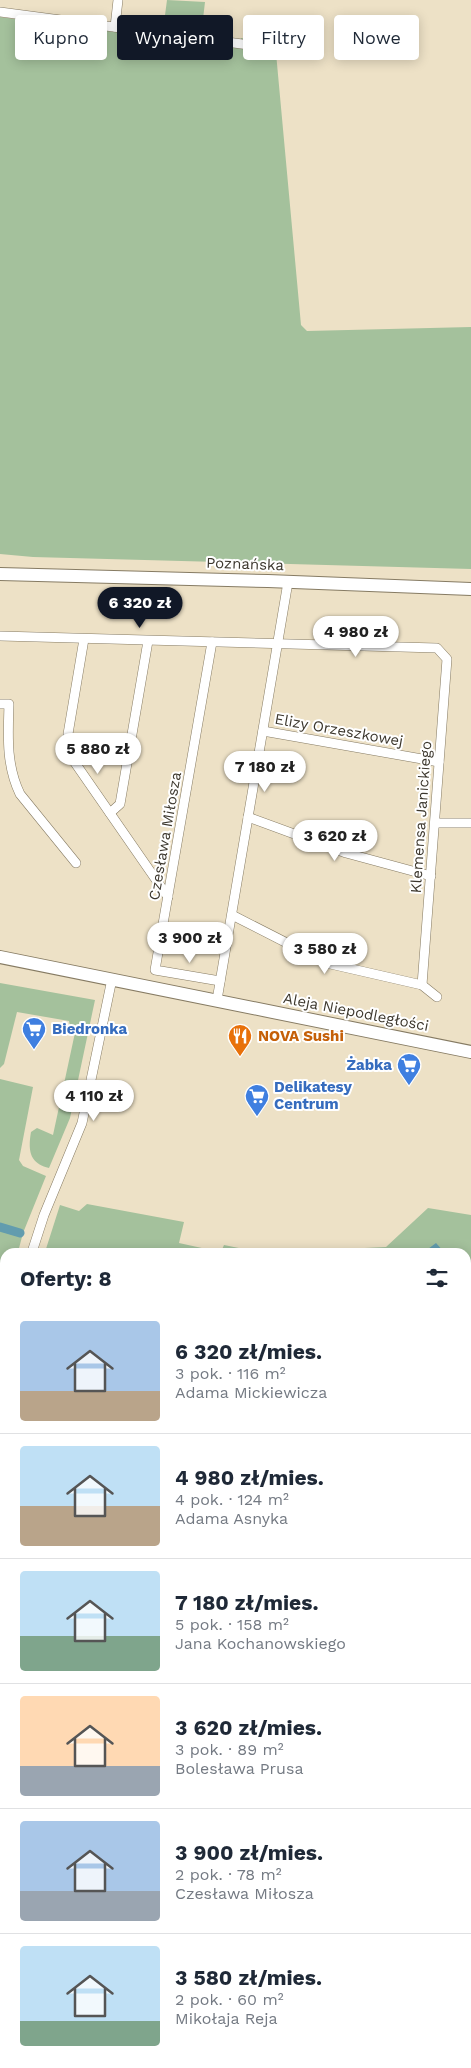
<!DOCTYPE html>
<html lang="pl">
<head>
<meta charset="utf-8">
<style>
	:root { --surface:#fff; --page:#f2f2f3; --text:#1f2937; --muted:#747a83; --line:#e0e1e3; --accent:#111827 }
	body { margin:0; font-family:"Work Sans",sans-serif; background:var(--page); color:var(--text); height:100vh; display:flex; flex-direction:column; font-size:19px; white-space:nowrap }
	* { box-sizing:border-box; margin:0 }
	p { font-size:16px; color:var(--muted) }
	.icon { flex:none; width:28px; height:28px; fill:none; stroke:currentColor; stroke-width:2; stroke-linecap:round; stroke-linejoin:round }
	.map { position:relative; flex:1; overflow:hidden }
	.details { position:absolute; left:0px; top:1248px; width:471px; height:821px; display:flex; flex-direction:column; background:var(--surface); border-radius:15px 15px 0 0; box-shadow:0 2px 12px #0003 }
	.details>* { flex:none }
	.top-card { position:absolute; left:15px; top:15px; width:441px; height:45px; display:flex; gap:10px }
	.price { position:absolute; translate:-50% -42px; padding:0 11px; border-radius:18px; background:#fff; color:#222; font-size:16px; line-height:32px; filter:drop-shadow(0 1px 2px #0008) }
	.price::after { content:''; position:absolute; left:50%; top:30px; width:15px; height:11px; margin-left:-8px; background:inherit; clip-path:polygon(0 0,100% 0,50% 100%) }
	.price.current { background:var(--accent); color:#fff }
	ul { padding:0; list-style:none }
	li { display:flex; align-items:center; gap:15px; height:125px; padding:0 20px }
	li+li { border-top:1px solid var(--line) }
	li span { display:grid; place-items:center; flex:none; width:140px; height:100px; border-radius:5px; color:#555 }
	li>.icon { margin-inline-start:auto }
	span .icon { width:60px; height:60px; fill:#fffc; stroke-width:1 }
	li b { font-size:21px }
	h2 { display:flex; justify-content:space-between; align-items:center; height:60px; padding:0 20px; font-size:21px }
	.tag { padding:0 18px; border-radius:5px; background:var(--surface); box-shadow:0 2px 12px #0003; font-size:18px; line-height:45px }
	.tag.current { background:var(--accent); color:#fff }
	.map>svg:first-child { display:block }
</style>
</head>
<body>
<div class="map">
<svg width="471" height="2068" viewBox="0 0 471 2068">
	<rect width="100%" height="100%" fill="#ede1c6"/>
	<g fill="#a4c19c">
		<polygon points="167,0 205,2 201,36 240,41 241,38 275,42 301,325 307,331 471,327 471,569 33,557 0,554 0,17 162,38"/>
		<path d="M0,983L95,1000L70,1118L49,1168C29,1163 28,1150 31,1132L37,1128L53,1135L76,1028L70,1026L69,1021L17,1012L4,1064L0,1068Z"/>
		<polygon points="291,997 316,1004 314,1009 288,1003"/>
		<polygon points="336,1009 411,1025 411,1028 335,1013"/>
		<polygon points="0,1079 33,1087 19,1160 23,1166 46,1176 23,1233 18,1252 5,1252 5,1442 0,1436"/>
		<polygon points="87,1204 184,1222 179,1243 220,1252 45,1252 60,1205 79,1211"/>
		<polygon points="428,1208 471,1215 471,1464 466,1464 466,1252 279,1252 386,1247"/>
		<polygon points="224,1245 259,1252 221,1252"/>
		<polygon points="0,1468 5,1478 5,1573 1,1574"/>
		<polygon points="0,2040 5,2040 5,2064 15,2064 17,2068 0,2068"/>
		<polygon points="30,2064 250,2064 252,2068 31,2068"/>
	</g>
	<g fill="#629cae">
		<polygon points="436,1243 444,1252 424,1252"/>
		<polygon points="466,1284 471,1285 471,1398 467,1402"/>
	</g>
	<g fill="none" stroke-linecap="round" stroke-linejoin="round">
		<polyline stroke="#629cae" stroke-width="9" points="0,1227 20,1233"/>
		<g stroke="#867b63" stroke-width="10">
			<g id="street">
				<polyline points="0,12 272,48"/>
				<polyline points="115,27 118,0"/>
				<polyline points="0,636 437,648 447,659 422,985"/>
				<polyline points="84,639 68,734 71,757 168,897"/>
				<polyline points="212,642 155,970 220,981"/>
				<path d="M0,704H9C8,736 6,765 20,794L76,863"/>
				<polyline points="263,731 439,762"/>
				<polyline points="110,813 120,804 148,641"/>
				<polyline points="248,817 346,853 431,876"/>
				<polyline points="435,823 471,823"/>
				<polyline points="232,915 326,963 422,985 437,997"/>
				<polyline points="217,1000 288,582"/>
				<polyline points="32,1252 44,1215 82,1123 112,979"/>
				<polyline points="466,1646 471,1646"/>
				<polyline points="0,1747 5,1747"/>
				<polyline points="466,1816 471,1816"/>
				<polyline points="412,2064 412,2068"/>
			</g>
		</g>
		<g stroke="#867b63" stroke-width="14">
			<g id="secondary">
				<polyline points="0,574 268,581 471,589"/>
				<polyline points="0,957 471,1052"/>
				<polyline points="466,1998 471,1999"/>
				<polyline points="0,2036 5,2035"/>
				<polyline points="23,2064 25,2068"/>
			</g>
		</g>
		<use href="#street" stroke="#fff" stroke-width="9"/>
		<use href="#secondary" stroke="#fff" stroke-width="12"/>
	</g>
	<defs>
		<g id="supermarket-pin" transform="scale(1.25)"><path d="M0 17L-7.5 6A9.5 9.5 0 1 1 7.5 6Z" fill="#3f7fe0" stroke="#fff"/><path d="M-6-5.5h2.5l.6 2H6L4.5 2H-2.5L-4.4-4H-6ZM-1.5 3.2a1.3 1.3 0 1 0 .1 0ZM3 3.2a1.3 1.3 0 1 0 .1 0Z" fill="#fff"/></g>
		<g id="restaurant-pin" transform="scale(1.25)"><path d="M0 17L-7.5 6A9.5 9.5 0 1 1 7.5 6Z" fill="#e8710a" stroke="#fff"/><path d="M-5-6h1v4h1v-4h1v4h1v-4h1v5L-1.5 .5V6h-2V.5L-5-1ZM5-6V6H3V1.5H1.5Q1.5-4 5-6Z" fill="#fff"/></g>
	</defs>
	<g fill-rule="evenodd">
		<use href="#supermarket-pin" x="34" y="1029"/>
		<use href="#restaurant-pin" x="240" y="1036"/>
		<use href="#supermarket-pin" x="409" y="1065"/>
		<use href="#supermarket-pin" x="257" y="1096"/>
	</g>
	<g text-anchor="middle" stroke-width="4" stroke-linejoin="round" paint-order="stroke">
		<g font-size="15" fill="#3c372d" stroke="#fff">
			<text transform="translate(245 564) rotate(2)" y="5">Poznańska</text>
			<text transform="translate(339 730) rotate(10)" y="5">Elizy Orzeszkowej</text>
			<text transform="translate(421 817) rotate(-86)" y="5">Klemensa Janickiego</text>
			<text transform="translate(165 836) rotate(-80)" y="5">Czesława Miłosza</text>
			<text transform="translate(356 1012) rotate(11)" y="5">Aleja Niepodległości</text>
		</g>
		<g font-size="15" font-weight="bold" fill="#366cbe" stroke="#fff" text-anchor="start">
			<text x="52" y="1034">Biedronka</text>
			<text x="392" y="1070" text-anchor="end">Żabka</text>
			<text x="274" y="1092">Delikatesy<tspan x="274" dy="17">Centrum</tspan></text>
		</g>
		<g font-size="15" font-weight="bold" fill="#c56008" stroke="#fff" text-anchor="start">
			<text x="258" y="1041">NOVA Sushi</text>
		</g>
	</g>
</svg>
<b class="price current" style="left:140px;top:629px">6 320 zł</b>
<b class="price" style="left:356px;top:658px">4 980 zł</b>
<b class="price" style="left:98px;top:775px">5 880 zł</b>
<b class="price" style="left:265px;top:793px">7 180 zł</b>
<b class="price" style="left:335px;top:862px">3 620 zł</b>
<b class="price" style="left:190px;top:964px">3 900 zł</b>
<b class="price" style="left:325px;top:975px">3 580 zł</b>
<b class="price" style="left:94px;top:1122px">4 110 zł</b>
<div class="top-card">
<a class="tag">Kupno</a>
<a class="tag current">Wynajem</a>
<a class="tag">Filtry</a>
<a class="tag">Nowe</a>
</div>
<section class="details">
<h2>Oferty: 8<svg class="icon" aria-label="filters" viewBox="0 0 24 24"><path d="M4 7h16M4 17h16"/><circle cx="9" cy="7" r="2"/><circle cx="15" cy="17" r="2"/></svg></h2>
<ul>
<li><span style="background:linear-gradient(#a9c7e8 70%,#b9a48a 0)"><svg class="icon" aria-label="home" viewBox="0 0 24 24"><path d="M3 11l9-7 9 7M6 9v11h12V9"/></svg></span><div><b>6 320 zł/mies.</b><p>3 pok. · 116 m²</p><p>Adama Mickiewicza</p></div></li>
<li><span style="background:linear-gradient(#bfe0f5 60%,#b9a48a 0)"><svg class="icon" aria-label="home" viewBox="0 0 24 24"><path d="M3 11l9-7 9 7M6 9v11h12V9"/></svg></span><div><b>4 980 zł/mies.</b><p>4 pok. · 124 m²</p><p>Adama Asnyka</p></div></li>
<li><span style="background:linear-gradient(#bfe0f5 65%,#7fa58c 0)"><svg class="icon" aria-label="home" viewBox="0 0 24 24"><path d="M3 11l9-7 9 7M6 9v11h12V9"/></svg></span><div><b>7 180 zł/mies.</b><p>5 pok. · 158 m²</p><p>Jana Kochanowskiego</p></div></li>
<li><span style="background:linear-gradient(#ffd9b3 70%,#9aa5b1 0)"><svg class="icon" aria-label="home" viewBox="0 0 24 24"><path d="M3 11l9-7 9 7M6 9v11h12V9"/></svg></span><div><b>3 620 zł/mies.</b><p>3 pok. · 89 m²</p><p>Bolesława Prusa</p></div></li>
<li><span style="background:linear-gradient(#a9c7e8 70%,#9aa5b1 0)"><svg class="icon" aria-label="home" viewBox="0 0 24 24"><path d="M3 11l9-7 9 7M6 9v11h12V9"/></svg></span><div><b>3 900 zł/mies.</b><p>2 pok. · 78 m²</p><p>Czesława Miłosza</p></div></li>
<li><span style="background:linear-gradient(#bfe0f5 75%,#7fa58c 0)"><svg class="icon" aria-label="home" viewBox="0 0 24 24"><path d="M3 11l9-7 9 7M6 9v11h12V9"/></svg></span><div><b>3 580 zł/mies.</b><p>2 pok. · 60 m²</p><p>Mikołaja Reja</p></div></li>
</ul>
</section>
</div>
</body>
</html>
